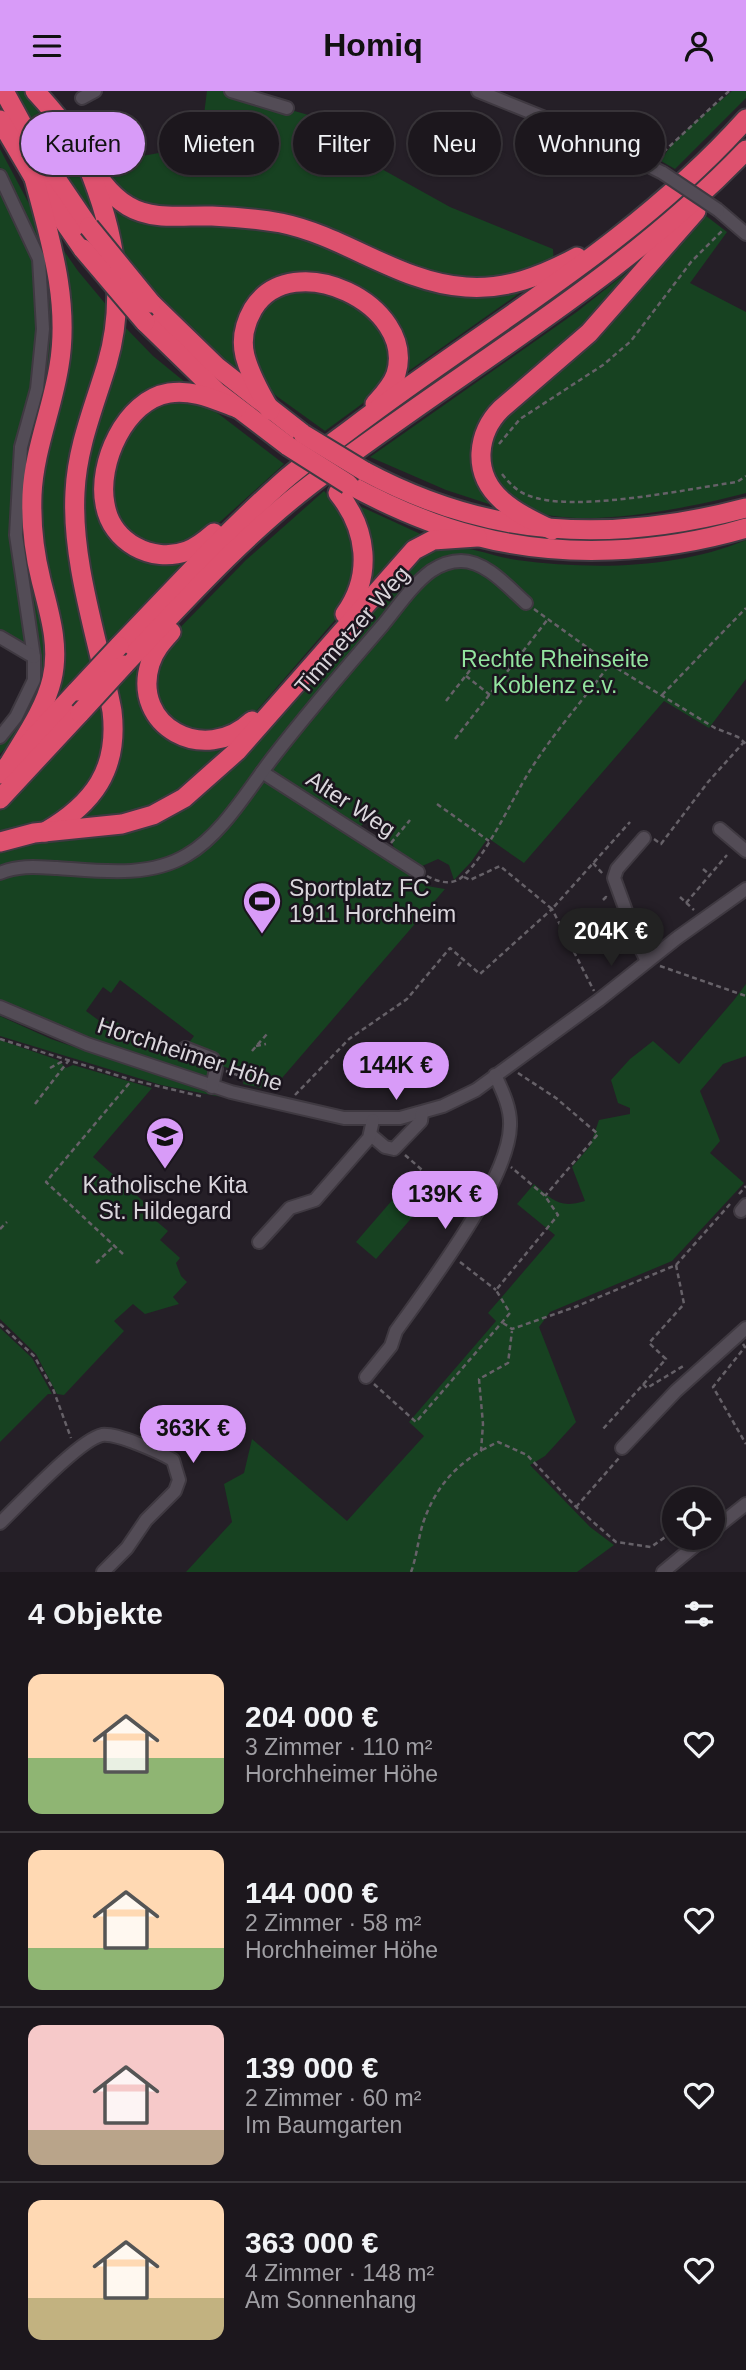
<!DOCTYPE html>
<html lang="de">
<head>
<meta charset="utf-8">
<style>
	:root { --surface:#1c171d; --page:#29242a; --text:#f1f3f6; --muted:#a09fa4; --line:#3a363b; --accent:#d89bf8 }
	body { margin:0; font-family:Helvetica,sans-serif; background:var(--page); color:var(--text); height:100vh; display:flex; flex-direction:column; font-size:26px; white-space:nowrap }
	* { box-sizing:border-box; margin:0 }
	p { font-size:23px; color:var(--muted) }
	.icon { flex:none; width:38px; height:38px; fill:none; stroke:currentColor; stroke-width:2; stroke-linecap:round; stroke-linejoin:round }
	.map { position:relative; height:1481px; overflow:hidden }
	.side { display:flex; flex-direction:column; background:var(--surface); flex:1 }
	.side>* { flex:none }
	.guide { position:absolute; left:21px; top:21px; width:705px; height:63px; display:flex; gap:14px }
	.tools { position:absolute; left:662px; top:1396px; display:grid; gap:14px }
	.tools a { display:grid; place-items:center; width:63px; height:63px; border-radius:50%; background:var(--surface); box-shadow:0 2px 5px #0004,0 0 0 2px var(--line); font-size:35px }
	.price { position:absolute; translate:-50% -60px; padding:0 16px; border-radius:24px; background:var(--accent); color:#111; font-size:23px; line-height:46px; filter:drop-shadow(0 2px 4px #0008) }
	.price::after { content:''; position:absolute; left:50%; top:42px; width:21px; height:16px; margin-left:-10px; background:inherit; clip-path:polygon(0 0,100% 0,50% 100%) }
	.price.on { background:#222; color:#fff }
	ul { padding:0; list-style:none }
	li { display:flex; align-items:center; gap:21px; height:175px; padding:0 28px }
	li+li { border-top:2px solid var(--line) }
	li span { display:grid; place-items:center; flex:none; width:196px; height:140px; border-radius:14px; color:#555 }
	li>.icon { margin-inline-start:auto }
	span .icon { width:84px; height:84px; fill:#fffc; stroke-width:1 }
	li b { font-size:30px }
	h2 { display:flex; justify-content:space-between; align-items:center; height:84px; padding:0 28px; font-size:30px }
	.tag { padding:0 24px; border-radius:32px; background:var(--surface); box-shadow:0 2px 5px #0004,0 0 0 2px var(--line); font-size:24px; line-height:63px }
	.tag.on { background:var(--accent); color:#111 }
	header { display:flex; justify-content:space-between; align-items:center; height:91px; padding:0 28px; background:var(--accent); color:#111; font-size:32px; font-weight:700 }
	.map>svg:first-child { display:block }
</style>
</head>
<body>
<header><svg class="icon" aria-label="menu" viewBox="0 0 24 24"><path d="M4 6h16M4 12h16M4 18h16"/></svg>Homiq<svg class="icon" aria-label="person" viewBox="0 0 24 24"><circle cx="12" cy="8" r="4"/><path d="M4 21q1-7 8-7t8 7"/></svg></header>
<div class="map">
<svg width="746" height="1481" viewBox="0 0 746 1481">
	<rect width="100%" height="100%" fill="#251f27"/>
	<g fill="#174221">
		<polygon points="16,0 27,0 71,56 107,143 47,57"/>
		<polygon points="207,0 224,0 319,27 317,42 450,116 553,158 554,173 494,190 435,186 364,155 129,110 98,73 192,56 201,47"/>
		<path d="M732,0H746V7L675,78L661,70C675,44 710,19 732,0Z"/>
		<polygon points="0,58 35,124 53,190 55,261 33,351 48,561 39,605 17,644 0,663 0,651 34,598 18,443 21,379 47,251 30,138 0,76"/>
		<polygon points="0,92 36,169 39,239 34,298 17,356 29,559 0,541"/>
		<polygon points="112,114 284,140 399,184 524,199 403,284 405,273 345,193 255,207 249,293 170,218 128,170 123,163"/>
		<path d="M701,121L727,141L690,192L746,221V402C694,416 572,442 523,416C511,410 501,397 491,388L490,342Z"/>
		<polygon points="57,150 78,180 113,222 76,349 94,567 45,622 52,609 45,477 38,423 49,339"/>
		<polygon points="642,169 630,189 478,339 498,416 446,399 370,366 578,220"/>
		<polygon points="289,199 327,199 378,231 393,264 381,299 325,340 275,304 265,292 248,252 261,216"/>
		<path d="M122,233L153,265L191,296L154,301L99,385L125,458L199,459L117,547L114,545L105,555C102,523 88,492 84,460C76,382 103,307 122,233Z"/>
		<polygon points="181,307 211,317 284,373 200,449 155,458 122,438 110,401 119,361 142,321"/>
		<polygon points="324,400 338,415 355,451 358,479 341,522 252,625 242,633 196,644 164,623 153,592 168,549 246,469"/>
		<polygon points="353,412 427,446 365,506"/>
		<path d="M746,449V588L709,637L664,610L524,772L488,747L471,771L454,789L449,774L438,768L420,776L394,758C393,747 377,735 367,729L359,737L275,688L272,679L274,669L418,501L436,483L448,476L485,473L436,472L212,739L190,757L154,773L0,778V757L170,722L427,457C437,457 449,455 459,456C479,459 497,466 517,469C592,479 676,478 746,449Z"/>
		<polygon points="151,556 157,634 243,644 224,665 156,718 70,734 99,703 114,599"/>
		<polygon points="104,611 106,651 90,696 51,729 0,744 0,718 81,631 83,632"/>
		<path d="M262,692H268L286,701L427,795L445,798L282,987L268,994L266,998L243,993L245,983L222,975C217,956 202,962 188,953L194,945L120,889L111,902L103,896L86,920L101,931L104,928L111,933L114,929L137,946L140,941L169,963L172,960L179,966L182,962L194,969H203L211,976L209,984L200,985L74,943L0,909V785L19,778L65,782L186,771C218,752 236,717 262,692Z"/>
		<path d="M746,893V965L723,973L700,1000L720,1050L710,1062L744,1092L672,1170L550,1221L539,1236L576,1331L545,1365L530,1374L590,1436L614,1454L577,1481H186L232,1431L224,1393L244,1382L252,1348L347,1430L424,1345L409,1331L496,1230L488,1222L555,1144L517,1113L534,1093C553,1109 559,1118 585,1110L572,1076L590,1055L599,1029L630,1023V1017L618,1012L611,989L630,968L653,950L679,973L734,909Z"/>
		<polygon points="0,925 51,948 221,1006 161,994 0,945"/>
		<polygon points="0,949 58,969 66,977 73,974 152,997 93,1066 159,1124 155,1129 168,1140 160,1149 180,1167 176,1172 181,1185 187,1191 173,1206 179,1213 145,1223 133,1213 114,1230 124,1240 64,1304 57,1303 36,1263 0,1228"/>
		<polygon points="414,1084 434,1101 376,1168 356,1151"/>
		<polygon points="0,1237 32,1267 52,1303 48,1303 0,1351"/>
	</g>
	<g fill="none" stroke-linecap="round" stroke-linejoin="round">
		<g stroke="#3f3941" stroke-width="16">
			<g id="minor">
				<polyline points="231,0 287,17"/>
				<polyline points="478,0 587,44 663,82"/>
				<polyline points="82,7 95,0"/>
				<polyline points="0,85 39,168 43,238 37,298 21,356 16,444 34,566 34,589 16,626 0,646"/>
				<polyline points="718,119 746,143"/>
				<polyline points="0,546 34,566"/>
				<polyline points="262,681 418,781"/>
				<polyline points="720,738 746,760"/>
				<polyline points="644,747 617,778 614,787 637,850 647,870"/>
				<path d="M0,782C19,774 37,776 57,777C100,780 149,787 187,764C222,744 249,697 274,665C308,621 345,578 382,535C397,517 412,494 431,480C440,474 450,470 461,470C486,470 508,496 526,512"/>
				<polyline points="0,916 87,953 231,1001 344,1027 400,1027 443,1015 476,999 599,909 677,847 746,798"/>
				<polyline points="185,957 213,968 216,978 212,996"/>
				<polyline points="371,1044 385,1056 394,1058 421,1030 422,1022"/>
				<polyline points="741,1120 746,1114"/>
				<polyline points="259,1151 290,1117 315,1109 369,1047 373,1029"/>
				<path d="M366,1286L391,1255L396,1240C429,1194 509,1089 510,1035C511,1017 502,999 495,984"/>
				<polyline points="622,1357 676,1300 746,1237"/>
				<path d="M0,1432C20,1413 79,1349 102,1344C117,1342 159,1361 173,1369L179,1389L175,1400L146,1429L127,1457L103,1481"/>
				<polyline points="712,1440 746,1413"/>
				<polyline points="663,1481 704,1447"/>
			</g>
		</g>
		<g stroke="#3f3941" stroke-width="23">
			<g id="highway">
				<polyline points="4,0 34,55 89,136"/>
				<path d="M35,0C47,13 59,27 69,41C87,66 101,99 128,115C153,130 184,124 212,125C235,126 258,128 281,132C345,145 400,192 466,196C506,199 542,185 577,166"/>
				<polyline points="0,29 34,87 83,158"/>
				<polyline points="151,212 217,276 303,343"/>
				<polyline points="145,231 217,301 288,355"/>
				<path d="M270,319C260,302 250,284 245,265C241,249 245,232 253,218C292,154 417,214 396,283C392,295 383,304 375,313"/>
				<path d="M364,380C489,447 610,453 746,417"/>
				<path d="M348,393C389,415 431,434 476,445C563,468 661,462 746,437"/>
				<path d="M338,402C367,438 373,484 345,523"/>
				<path d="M552,439C519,423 479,405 481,362C482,345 489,330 501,318L589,242L696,120"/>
				<path d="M214,442C206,449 198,456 187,460C152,473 111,451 105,413C97,373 125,309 169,302C193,298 215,309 237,317"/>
				<path d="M171,541C162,551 154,560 150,573C131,635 204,675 252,630"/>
				<path d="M119,555C172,500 223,444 280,393C303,372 330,354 355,335C487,235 634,153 746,28"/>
				<path d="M124,574C183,512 242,446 310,394C455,282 619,192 746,59"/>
				<path d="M9,673C25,646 45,618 52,588C60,554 49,521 41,489C34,461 31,432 32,404C34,359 52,319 59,275C70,210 50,148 34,87"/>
				<polyline points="0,683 77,600"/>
				<polyline points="0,708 80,622"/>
				<path d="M45,741C93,713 119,679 112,620C99,551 71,472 75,401C77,356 94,316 107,273C129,198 111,126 80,57"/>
				<polyline points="0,751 34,742 122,733 153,724 184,707 237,660 414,459 433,449 477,446"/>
			</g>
		</g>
		<g stroke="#666168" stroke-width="2.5" stroke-dasharray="5 3.5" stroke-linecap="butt">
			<polyline points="657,67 729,0"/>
			<polyline points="499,353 520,328 603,274 631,250 691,171 724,138"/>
			<path d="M502,383C509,392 517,400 527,404C572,423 686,398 737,391L746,385"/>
			<polyline points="534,518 610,573 715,637 738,646 746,653"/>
			<polyline points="466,585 490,604"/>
			<polyline points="662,604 746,517"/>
			<polyline points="446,610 485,560"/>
			<polyline points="455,648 548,528"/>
			<polyline points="437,713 489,750"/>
			<polyline points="654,748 661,753 708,691 744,651"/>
			<polyline points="391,752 410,729"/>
			<polyline points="593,772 603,783"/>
			<polyline points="703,778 710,784"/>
			<path d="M427,785C438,791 452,795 462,786C486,766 511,710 529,681C552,644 583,609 610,573"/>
			<polyline points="464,786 470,789 500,775 552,818 630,731"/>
			<polyline points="680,806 694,819"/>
			<polyline points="603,809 606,806 608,808"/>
			<polyline points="686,812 727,764"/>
			<polyline points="458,875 463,868"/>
			<polyline points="660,875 746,905"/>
			<polyline points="0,948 132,989 204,1006"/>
			<polyline points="256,955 266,953"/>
			<polyline points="252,960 267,943"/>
			<polyline points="50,977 65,969"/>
			<polyline points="226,980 243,986 241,993"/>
			<polyline points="518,982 556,1007 598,1043 545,1105"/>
			<polyline points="295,1004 349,948 407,908 450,857 480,883 552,818 594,900"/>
			<polyline points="35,1013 69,969"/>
			<polyline points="405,1064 447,1101 467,1116"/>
			<polyline points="407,1096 421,1080"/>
			<polyline points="739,1103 746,1095"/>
			<polyline points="0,1138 7,1131"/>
			<polyline points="123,1163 46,1091 132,989"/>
			<polyline points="460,1171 496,1199"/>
			<polyline points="96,1172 114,1155"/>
			<polyline points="676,1174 730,1113"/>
			<polyline points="503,1232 512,1238 575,1216 676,1174 684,1213 649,1252 666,1268 603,1338"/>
			<polyline points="0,1233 34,1265 53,1298 71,1347"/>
			<polyline points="743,1253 745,1256 713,1296 746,1353"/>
			<polyline points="374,1293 416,1331 510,1222 496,1199 558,1124 545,1105 511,1076"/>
			<polyline points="643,1293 647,1297 685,1274"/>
			<polyline points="482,1359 498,1351 527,1364 576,1416 616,1451 651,1456 671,1442 674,1444"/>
			<polyline points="576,1416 619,1367"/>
			<path d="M411,1481C417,1465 418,1448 423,1432C434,1400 452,1377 481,1360L483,1333L479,1288L508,1272L512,1240"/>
		</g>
		<use href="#minor" stroke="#534c56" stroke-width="12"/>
		<use href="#highway" stroke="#de516e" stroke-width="19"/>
		<g stroke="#3f3941" stroke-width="16" stroke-linecap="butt">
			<polyline id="minor-bridge" points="663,82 718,119"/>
		</g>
		<g stroke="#3f3941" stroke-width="23" stroke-linecap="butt">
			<g id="highway-bridge">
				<polyline points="89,136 151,212"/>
				<polyline points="83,158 145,231"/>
				<polyline points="303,343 364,380"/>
				<polyline points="288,355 348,393"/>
				<polyline points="77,600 119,555"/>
				<polyline points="80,622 124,574"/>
			</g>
		</g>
		<use href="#minor-bridge" stroke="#534c56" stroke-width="12"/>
		<use href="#highway-bridge" stroke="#de516e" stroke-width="19"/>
	</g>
	<defs>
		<g id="stadium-pin" transform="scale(2.0125)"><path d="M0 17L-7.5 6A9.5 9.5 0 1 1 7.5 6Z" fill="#d89bf8" stroke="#1b151e"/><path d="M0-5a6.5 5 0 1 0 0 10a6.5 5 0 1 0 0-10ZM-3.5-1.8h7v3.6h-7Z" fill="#111"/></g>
		<g id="school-pin" transform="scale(2.0125)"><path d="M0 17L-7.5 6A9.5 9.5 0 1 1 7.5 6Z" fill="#d89bf8" stroke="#1b151e"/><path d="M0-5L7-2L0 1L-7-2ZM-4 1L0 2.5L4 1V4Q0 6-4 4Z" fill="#111"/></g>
	</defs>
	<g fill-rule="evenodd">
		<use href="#stadium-pin" x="262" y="810"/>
		<use href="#school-pin" x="165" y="1045"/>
	</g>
	<g text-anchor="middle" stroke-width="5" stroke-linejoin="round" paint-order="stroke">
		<g font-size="23" fill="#dad6dc" stroke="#1b151e">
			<text transform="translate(352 539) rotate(-49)" y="8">Timmetzer Weg</text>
			<text transform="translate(351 713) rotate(33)" y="8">Alter Weg</text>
			<text transform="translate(190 963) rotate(18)" y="8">Horchheimer Höhe</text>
		</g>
		<g font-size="23" fill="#93e49f" stroke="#1b151e">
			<text x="555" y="576">Rechte Rheinseite<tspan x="555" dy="26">Koblenz e.v.</tspan></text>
		</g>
		<g font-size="23" fill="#dad6dc" stroke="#1b151e" text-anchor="start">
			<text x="289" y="805">Sportplatz FC<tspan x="289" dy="26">1911 Horchheim</tspan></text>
			<text x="165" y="1102" text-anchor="middle">Katholische Kita<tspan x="165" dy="26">St. Hildegard</tspan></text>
		</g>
	</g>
</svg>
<div class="tools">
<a><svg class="icon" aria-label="locate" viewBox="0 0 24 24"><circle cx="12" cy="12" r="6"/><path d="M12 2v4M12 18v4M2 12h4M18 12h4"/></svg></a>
</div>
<b class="price on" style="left:611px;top:877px">204K €</b>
<b class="price" style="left:396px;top:1011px">144K €</b>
<b class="price" style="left:445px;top:1140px">139K €</b>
<b class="price" style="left:193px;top:1374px">363K €</b>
<div class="guide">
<a class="tag on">Kaufen</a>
<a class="tag">Mieten</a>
<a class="tag">Filter</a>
<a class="tag">Neu</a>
<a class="tag">Wohnung</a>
</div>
</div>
<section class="side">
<h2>4 Objekte<svg class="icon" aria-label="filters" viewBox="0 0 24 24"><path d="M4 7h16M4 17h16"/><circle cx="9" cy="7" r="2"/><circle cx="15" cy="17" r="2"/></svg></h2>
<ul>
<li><span style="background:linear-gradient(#ffd9b3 60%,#8fb573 0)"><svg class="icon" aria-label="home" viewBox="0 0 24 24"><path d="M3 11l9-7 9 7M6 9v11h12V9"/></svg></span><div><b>204 000 €</b><p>3 Zimmer · 110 m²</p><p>Horchheimer Höhe</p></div><svg class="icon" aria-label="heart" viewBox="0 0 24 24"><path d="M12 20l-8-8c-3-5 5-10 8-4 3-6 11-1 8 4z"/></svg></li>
<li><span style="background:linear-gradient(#ffd9b3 70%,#8fb573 0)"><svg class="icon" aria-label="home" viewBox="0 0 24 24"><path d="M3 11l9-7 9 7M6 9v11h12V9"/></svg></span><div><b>144 000 €</b><p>2 Zimmer · 58 m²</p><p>Horchheimer Höhe</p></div><svg class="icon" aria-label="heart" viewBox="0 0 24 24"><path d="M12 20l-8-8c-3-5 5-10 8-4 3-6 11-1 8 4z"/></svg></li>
<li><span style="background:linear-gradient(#f6c9c9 75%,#b9a48a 0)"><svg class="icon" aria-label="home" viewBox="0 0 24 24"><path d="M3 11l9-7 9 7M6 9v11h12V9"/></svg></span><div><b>139 000 €</b><p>2 Zimmer · 60 m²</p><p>Im Baumgarten</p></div><svg class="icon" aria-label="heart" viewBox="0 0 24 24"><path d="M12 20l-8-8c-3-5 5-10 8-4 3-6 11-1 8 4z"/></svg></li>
<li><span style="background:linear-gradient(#ffd9b3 70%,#c2b280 0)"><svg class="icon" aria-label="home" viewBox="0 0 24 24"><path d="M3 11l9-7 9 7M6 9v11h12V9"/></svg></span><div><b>363 000 €</b><p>4 Zimmer · 148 m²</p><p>Am Sonnenhang</p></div><svg class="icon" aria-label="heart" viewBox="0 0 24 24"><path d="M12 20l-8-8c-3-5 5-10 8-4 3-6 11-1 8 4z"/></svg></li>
</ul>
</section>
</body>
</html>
